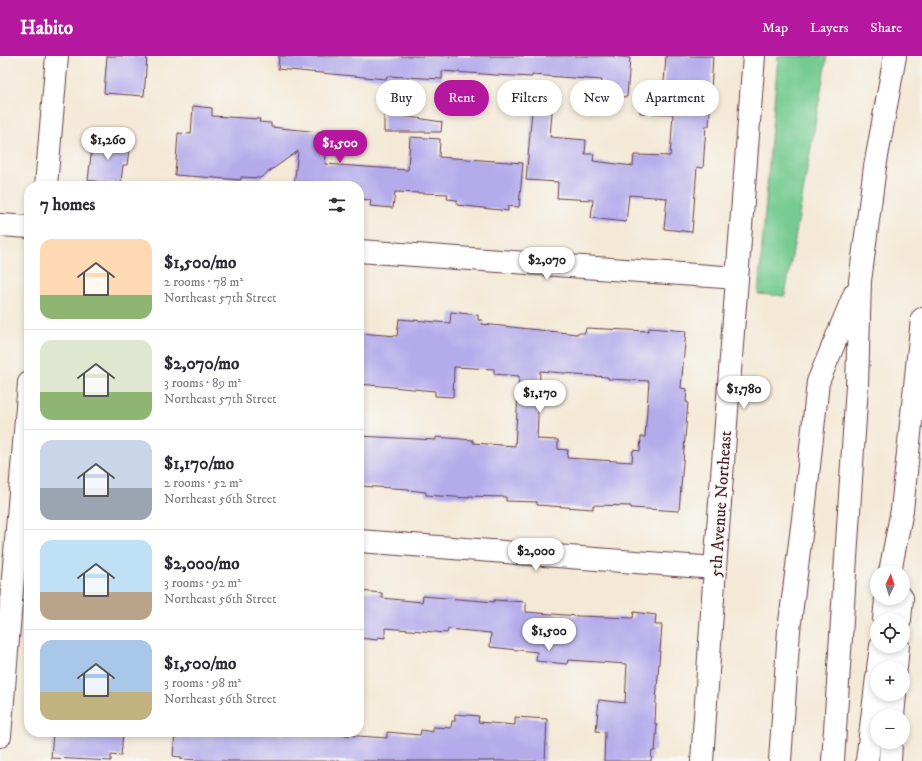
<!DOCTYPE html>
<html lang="en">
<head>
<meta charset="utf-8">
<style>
	:root { --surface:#fff; --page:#f2f2f3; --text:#2b2b33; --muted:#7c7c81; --line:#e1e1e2; --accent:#b5179e }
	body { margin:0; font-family:"IM FELL DW Pica",serif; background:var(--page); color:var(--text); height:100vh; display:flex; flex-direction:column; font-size:15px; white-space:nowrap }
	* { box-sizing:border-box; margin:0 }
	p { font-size:13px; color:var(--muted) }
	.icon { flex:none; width:22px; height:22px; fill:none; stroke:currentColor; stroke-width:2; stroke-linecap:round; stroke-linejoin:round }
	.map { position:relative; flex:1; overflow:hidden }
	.drawer { position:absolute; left:24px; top:125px; width:340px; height:556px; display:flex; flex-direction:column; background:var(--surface); border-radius:16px; box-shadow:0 2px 6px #0003 }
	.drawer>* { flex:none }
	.banner { position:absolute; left:376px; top:24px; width:380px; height:36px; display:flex; gap:8px }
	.needle { width:26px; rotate:4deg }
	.tools { position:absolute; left:870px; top:509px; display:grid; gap:8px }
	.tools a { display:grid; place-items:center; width:40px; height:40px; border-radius:50%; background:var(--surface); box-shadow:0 2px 6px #0003; font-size:20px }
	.price { position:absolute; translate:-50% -34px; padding:0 9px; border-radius:14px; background:#fff; color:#222; font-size:13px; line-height:26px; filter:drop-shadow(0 1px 2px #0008) }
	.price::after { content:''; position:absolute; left:50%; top:24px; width:12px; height:9px; margin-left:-6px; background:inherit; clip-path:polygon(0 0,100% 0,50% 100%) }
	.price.selected { background:var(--accent); color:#fff }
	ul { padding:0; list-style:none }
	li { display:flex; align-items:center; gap:12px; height:100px; padding:0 16px }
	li+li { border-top:1px solid var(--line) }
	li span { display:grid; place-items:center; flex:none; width:112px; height:80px; border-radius:12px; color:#555 }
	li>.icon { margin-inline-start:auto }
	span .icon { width:48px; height:48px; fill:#fffc; stroke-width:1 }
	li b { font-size:17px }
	h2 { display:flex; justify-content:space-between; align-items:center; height:48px; padding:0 16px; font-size:17px }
	.chip { padding:0 14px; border-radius:18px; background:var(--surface); box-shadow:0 2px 6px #0003; font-size:14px; line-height:36px }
	.chip.selected { background:var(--accent); color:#fff }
	header { display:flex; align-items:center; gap:24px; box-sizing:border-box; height:56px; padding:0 20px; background:var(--accent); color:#fff }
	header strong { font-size:19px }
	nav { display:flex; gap:22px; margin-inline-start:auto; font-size:14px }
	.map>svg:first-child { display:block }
</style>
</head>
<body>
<header>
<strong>Habito</strong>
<nav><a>Map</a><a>Layers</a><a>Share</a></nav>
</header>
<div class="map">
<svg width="922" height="705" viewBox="0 0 922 705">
	<rect width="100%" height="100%" fill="#f6f6f2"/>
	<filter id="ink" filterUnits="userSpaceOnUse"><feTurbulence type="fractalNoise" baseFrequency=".025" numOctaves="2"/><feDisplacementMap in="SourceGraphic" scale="8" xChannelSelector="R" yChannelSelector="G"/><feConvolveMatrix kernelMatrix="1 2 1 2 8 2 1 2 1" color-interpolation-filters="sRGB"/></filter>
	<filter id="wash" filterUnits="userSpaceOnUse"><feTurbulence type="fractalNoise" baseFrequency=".012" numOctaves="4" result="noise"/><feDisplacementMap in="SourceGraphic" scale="16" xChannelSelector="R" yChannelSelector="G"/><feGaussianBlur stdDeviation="0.9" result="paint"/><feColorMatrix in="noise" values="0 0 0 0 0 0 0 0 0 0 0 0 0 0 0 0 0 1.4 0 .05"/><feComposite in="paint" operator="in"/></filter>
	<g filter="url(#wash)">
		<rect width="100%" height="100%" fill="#f4e9d6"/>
		<polygon fill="#74cb91" stroke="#5f755e" points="778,0 827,0 785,240 758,238"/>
		<g id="blocks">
			<g fill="#b4abeb" fill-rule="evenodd">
				<polygon points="107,0 147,0 144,40 104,37"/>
				<polygon points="279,0 611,0 630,2 627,41 601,39 602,24 532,19 532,21 496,19 442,15 442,23 387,20 386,23 278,13"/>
				<polygon points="666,0 713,0 709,70 706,70 703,112 697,111 692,176 664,173 667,142 629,139 626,166 591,162 593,144 557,142 558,126 526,124 532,54 552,56 550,81 586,84 585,98 594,98 593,105 633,110 634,99 670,100 673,58 640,57 640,39 663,39"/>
				<polygon points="193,50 212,52 212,60 260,63 259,66 271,67 271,71 329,77 325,108 408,114 410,81 440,83 439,101 523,107 519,151 508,150 508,155 457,149 457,144 447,143 448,138 395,136 393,152 370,150 371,144 359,143 359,130 294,129 298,95 260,122 241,121 241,124 175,119 178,77 191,78"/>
				<polygon points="384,57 442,66 441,76 384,76"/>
				<polygon points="93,83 130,87 127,109 123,109 121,126 116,125 116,128 88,124"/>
				<path d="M451,256L478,259V264H483L482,268L577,278V277H585L586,272L648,275L649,272L686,275L681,332L687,333L686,346H688L679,455L631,452V450L593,449V453L537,449V446L506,445V441L468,440V442L426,439V436L409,434V433L359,430V380L436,384V381L473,384V387L515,390L519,320L494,318V313L454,311L453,341L435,340V335L359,328V277L397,280L399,263L450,267ZM540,315L575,318V319L608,321V323L649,325L645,381H641L640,395L633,394L632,406L567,402L568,394L558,393V384L537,383Z"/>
				<polygon points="359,535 382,537 382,542 422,546 423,540 494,546 494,544 526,546 526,556 578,560 633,562 634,556 656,559 655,569 662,569 656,645 655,668 657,668 655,695 652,695 651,705 604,705 605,676 596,675 599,644 625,647 627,608 568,604 567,608 536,605 537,596 490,591 491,577 448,573 447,577 385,572 385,582 378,581 378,584 359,582"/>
				<polygon points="455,658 479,660 478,666 515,669 515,661 547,663 545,705 217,705 181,703 181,701 173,700 175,676 258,676 285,678 285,676 329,676 329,678 387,682 387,676 420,679 421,674 433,676 433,671 451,672 452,665 455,665"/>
				<polygon points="53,676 123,676 121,700 111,699 111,705 51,702"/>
			</g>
		</g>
	</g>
	<g filter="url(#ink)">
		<use href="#blocks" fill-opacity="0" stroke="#643d45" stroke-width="1"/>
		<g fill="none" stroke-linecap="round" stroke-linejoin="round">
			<g stroke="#643d45" stroke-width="24">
				<g id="minor">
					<polyline points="46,130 57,0"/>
					<polyline points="0,169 29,171"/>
					<polyline points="359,195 737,222"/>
					<polyline points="359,485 715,512"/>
					<polyline points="0,680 29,327"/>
					<polyline points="702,705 715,512 754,0"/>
				</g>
			</g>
			<g stroke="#643d45" stroke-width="24">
				<g id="highway">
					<polyline points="890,516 902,454 922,263"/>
					<polyline points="884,564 886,542"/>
					<polyline points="900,564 902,542"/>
					<polyline points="878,612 881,590"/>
					<polyline points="896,612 898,590"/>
					<polyline points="893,660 895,638"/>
					<polyline points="780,705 789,574 805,447 818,326 855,237"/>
					<polyline points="833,705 857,330 860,225 875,111 895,0"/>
					<polyline points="867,705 877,621"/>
					<polyline points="890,705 891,686"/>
				</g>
			</g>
			<use href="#minor" stroke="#fff" stroke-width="22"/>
			<use href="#highway" stroke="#fff" stroke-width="22"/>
		</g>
	</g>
	<g text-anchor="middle" stroke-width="3" stroke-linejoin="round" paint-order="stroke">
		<g font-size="17" fill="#4a1f2b" stroke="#f6f6f2">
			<text transform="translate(720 448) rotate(-86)" y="6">5th Avenue Northeast</text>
		</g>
	</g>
</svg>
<div class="tools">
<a><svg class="needle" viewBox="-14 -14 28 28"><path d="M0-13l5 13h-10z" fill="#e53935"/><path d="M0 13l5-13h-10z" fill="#7c7c81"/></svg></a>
<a><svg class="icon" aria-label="locate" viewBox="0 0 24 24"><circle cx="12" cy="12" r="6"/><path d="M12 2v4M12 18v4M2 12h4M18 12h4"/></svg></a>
<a>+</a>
<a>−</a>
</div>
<b class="price" style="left:108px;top:105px">$1,260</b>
<b class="price selected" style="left:340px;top:108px">$1,500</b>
<b class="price" style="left:547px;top:225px">$2,070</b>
<b class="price" style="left:744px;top:354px">$1,780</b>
<b class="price" style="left:540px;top:358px">$1,170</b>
<b class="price" style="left:536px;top:516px">$2,000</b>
<b class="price" style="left:549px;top:596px">$1,500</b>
<div class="banner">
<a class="chip">Buy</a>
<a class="chip selected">Rent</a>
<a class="chip">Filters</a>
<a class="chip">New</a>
<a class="chip">Apartment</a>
</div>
<section class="drawer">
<h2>7 homes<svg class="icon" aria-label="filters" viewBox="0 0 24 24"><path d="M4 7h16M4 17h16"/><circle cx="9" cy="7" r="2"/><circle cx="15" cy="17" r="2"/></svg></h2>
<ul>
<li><span style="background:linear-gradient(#ffd9b3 70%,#8fb573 0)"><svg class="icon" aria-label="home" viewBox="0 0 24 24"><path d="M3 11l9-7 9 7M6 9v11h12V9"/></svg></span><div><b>$1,500/mo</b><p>2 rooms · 78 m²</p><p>Northeast 57th Street</p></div></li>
<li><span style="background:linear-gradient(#dfe7d0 65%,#8fb573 0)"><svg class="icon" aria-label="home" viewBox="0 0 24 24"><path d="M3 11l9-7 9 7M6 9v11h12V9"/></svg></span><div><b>$2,070/mo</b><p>3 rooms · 89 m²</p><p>Northeast 57th Street</p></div></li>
<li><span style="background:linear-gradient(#c9d6e8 60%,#9aa5b1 0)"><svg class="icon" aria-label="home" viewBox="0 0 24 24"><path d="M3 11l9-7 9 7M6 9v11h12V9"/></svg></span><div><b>$1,170/mo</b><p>2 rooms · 52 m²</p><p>Northeast 56th Street</p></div></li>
<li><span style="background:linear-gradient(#bfe0f5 65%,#b9a48a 0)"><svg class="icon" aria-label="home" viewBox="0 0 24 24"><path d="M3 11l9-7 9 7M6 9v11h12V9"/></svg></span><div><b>$2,000/mo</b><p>3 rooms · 92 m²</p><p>Northeast 56th Street</p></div></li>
<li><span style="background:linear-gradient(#a9c7e8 65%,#c2b280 0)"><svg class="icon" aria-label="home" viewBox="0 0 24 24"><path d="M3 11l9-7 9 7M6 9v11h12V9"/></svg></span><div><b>$1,500/mo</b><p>3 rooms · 98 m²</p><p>Northeast 56th Street</p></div></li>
</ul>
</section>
</div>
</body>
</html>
